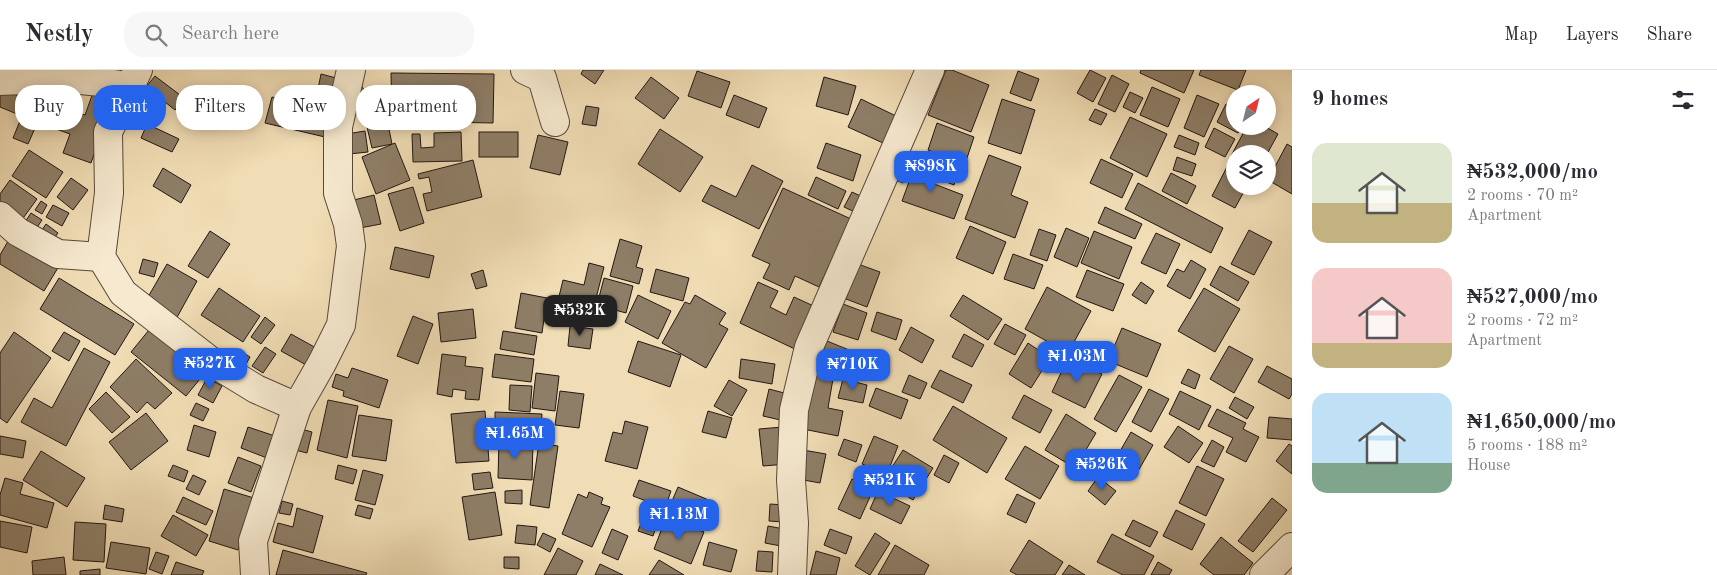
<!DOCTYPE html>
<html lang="en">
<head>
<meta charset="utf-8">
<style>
	:root { --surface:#fff; --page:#f7f7f7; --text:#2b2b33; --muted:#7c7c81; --line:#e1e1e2; --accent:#2563eb }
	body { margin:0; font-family:"Old Standard TT",serif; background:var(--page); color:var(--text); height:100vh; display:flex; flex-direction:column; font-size:19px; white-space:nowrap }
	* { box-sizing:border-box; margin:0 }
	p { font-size:16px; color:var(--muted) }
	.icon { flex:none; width:28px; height:28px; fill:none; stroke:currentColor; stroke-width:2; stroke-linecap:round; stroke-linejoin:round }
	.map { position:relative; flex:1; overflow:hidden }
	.side { display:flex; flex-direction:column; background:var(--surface); width:425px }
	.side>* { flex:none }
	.hud { position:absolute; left:15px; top:15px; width:475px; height:45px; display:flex; gap:10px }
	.needle { width:32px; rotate:35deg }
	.tools { position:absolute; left:1226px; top:15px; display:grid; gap:10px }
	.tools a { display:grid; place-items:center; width:50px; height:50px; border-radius:50%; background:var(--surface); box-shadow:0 2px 12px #0003; font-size:25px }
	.price { position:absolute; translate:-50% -42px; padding:0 11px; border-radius:10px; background:var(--accent); color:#fff; font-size:16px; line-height:32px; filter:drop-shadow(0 1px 2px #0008) }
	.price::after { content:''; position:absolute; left:50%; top:30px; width:15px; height:11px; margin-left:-8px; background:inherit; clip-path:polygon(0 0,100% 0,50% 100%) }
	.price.selected { background:#222; color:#fff }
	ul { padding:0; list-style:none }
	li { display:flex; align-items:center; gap:15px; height:125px; padding:0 20px }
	li span { display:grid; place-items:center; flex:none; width:140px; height:100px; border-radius:15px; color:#555 }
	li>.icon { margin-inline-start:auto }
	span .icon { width:60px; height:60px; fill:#fffc; stroke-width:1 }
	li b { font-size:21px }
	h2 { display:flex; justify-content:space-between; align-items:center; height:60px; padding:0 20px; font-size:21px }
	.chip { padding:0 18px; border-radius:20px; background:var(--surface); box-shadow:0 2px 12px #0003; font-size:18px; line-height:45px }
	.chip.selected { background:var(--accent); color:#fff }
	header { display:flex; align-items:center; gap:30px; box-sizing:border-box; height:70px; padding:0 25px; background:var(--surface); border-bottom:1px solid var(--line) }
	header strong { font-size:24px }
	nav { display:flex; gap:28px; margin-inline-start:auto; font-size:18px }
	.search { width:350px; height:45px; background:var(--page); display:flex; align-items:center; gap:12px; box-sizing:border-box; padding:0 18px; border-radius:20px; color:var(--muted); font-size:19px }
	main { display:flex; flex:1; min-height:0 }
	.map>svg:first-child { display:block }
</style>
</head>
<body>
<header>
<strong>Nestly</strong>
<div class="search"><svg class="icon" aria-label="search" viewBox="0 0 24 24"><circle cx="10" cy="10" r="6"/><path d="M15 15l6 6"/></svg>Search here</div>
<nav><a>Map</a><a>Layers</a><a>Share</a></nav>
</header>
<main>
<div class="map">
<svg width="1292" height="505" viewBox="0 0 1292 505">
	<rect width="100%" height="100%" fill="#f1ddb5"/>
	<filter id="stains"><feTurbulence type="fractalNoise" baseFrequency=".004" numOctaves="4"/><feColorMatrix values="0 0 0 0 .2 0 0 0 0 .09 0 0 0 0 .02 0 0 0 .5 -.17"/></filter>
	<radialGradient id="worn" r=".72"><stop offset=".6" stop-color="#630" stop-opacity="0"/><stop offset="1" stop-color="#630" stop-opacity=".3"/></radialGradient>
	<g fill="#8e7e67" stroke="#231713">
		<polygon points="583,0 604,0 595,14 581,4"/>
		<polygon points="946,0 952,0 989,15 971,62 928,45"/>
		<polygon points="1090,0 1106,8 1093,32 1077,23"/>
		<polygon points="1141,0 1194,0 1184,23 1140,3"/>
		<polygon points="1201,0 1246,0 1238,20 1199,5"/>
		<polygon points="697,1 730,12 721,38 688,26"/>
		<polygon points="1018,1 1039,9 1031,31 1010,23"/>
		<polygon points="391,3 494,4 493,53 392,51"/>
		<polygon points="321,4 340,9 325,67 265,53 272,27 298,33 300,20 317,24"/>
		<polygon points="1112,5 1129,14 1115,42 1098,34"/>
		<polygon points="155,6 184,28 175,40 146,17"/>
		<polygon points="651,7 679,28 664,49 635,28"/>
		<polygon points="824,7 856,16 848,45 816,36"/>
		<polygon points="360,14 380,42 348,41"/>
		<polygon points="95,17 115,24 91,93 63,83 70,64 45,55 57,20 71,25 66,39 85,45"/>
		<polygon points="1152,17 1180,29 1168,57 1140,45"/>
		<polygon points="0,18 28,30 32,22 48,29 28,74 13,68 22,46 0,37"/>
		<polygon points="1130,22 1143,28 1135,43 1123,37"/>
		<polygon points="734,25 767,38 759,58 726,45"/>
		<polygon points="1197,25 1219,34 1204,67 1184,58"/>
		<polygon points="861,29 896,46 883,73 848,57"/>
		<polygon points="1002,29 1035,40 1021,84 988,73"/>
		<polygon points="1226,34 1235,38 1235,56 1242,56 1238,63 1217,52"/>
		<polygon points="586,36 599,38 596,56 582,54"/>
		<polygon points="1095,39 1107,44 1101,55 1089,50"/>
		<polygon points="1130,47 1167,64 1147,107 1110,88"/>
		<polygon points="387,49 392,74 372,78 366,53"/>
		<polygon points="937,53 974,67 965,94 928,80"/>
		<polygon points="147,54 179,69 172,82 141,68"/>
		<polygon points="1247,56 1264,56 1278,64 1267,84 1235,84 1235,88 1231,86"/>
		<polygon points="1214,58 1235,69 1225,87 1205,77"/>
		<polygon points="660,59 703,87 680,122 638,94"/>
		<polygon points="365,61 368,82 349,84 346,64"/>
		<polygon points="461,62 462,91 413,92 412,64 420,64 421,78 434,77 434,63"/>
		<rect x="479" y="62" width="39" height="25"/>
		<polygon points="538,65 568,72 560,105 530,98"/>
		<polygon points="1179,65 1199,73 1195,85 1174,77"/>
		<polygon points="395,73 410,110 376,124 362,87"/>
		<polygon points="826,73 861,85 853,111 817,98"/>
		<polygon points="1287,74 1292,77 1292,124 1268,110"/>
		<polygon points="29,80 63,102 46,128 12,106"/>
		<polygon points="989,85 1021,97 1011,125 1028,132 1015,168 965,149"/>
		<polygon points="1177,87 1196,94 1192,106 1173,100"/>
		<polygon points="1101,89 1133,104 1122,128 1090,113"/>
		<polygon points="473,90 482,127 427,141 423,124 432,122 429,107 419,109 418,104"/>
		<polygon points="917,90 935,96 929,112 963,125 954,149 902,131"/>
		<polygon points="898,93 909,98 903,113 891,108"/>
		<polygon points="1229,93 1235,96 1235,116 1247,116 1235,138 1212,126"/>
		<polygon points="752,95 783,111 759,159 702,131 711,115 736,127"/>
		<polygon points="939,96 958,103 954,115 936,108"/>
		<polygon points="163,98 191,115 181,133 153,116"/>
		<polygon points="1171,103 1196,116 1187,134 1162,121"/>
		<polygon points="816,107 846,121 838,139 808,125"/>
		<polygon points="71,108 88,120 73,140 57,127"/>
		<polygon points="10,110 37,129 21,151 0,136 0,124"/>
		<polygon points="1138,113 1223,158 1211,183 1125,139"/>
		<polygon points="413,117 424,153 400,161 388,124"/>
		<polygon points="783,118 851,149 819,217 795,206 789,220 763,208 770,194 752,186"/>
		<polygon points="852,122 865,128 857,143 844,137"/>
		<polygon points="374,125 381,154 360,158 354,130"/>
		<polygon points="41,131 47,135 42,144 35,140"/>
		<polygon points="53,135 69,143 62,156 46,147"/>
		<polygon points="1105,137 1142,154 1135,169 1098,153"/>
		<polygon points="31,143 42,150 36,159 25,152"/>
		<polygon points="46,154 58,163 52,171 40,163"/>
		<polygon points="970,156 1006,172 993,204 956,188"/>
		<polygon points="1066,158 1089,168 1077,197 1054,187"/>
		<polygon points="1039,159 1056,165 1047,191 1030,185"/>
		<polygon points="1249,160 1272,172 1254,205 1231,194"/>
		<polygon points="210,161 230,174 208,208 188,196"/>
		<polygon points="1094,161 1132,177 1119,209 1081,193"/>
		<polygon points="1156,163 1180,174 1166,204 1141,193"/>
		<polygon points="11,166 59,196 44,221 0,194 0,185"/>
		<polygon points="620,169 642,176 636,197 643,199 639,214 610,206"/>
		<polygon points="395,177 434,186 429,208 390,199"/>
		<polygon points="1013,184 1043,195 1034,219 1004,209"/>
		<polygon points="143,189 158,193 154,207 139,203"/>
		<polygon points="1191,190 1206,199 1190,229 1167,216 1177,199 1184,202"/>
		<polygon points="589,193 604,197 592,244 557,235 563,210 584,215"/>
		<polygon points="167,194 197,211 175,251 144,234"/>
		<polygon points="858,194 880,202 867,237 846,229"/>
		<polygon points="1220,196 1249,212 1238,231 1210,215"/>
		<polygon points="656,199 689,208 683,231 650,222"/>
		<polygon points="483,200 487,216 476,219 471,204"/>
		<polygon points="1087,200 1124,214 1113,241 1076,227"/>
		<polygon points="59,208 134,254 115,285 40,239"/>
		<polygon points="604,208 633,216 626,243 597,235"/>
		<polygon points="758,212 778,221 770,237 786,245 794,227 818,238 799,281 740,253"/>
		<polygon points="1141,212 1154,221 1146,234 1132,225"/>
		<polygon points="1047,217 1091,241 1068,283 1025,259"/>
		<polygon points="219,218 260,246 243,272 201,245"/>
		<polygon points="1204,218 1240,239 1215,282 1178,261"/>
		<polygon points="521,223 547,228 542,263 515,258"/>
		<polygon points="638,225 671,241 658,269 625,252"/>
		<polygon points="695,225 726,243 719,254 728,259 706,298 662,273 685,232 690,234"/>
		<polygon points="963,225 1002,249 988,270 950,246"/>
		<polygon points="843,234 867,243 858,270 833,262"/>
		<polygon points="473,239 476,268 441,272 438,243"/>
		<polygon points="877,242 902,250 896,270 871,261"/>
		<polygon points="413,246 433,254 418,294 397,286"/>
		<polygon points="265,247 275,255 261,274 251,267"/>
		<polygon points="1005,254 1026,265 1015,285 994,274"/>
		<polygon points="570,256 593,259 590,279 568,276"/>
		<polygon points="911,257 934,270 922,293 899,280"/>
		<polygon points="1122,258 1161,274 1147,307 1108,291"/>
		<polygon points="149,260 204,304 186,326 131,282"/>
		<polygon points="503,261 537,266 534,285 500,279"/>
		<polygon points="14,262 51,288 7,353 0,348 0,283"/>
		<polygon points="64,262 80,271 69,291 52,281"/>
		<polygon points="291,264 318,279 308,296 281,281"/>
		<polygon points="964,264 984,275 972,297 952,287"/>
		<polygon points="638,271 681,285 670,317 628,302"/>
		<polygon points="827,271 854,282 847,300 820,290"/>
		<polygon points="1028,273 1050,288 1031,318 1009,304"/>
		<polygon points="1229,276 1253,289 1234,323 1210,309"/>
		<polygon points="265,277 276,284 263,303 252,296"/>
		<polygon points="84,278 110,292 66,376 21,352 34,328 52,338"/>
		<polygon points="237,279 250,287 245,296 231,288"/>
		<polygon points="442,284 466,287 465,296 483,298 479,330 465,329 466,321 453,319 452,327 437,324"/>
		<polygon points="495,284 534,289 531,312 492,307"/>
		<polygon points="1068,288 1102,304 1085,338 1052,322"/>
		<polygon points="136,289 172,323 155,339 147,332 137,343 110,317"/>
		<polygon points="741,289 775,294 772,314 739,308"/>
		<polygon points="1267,296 1292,309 1292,324 1289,329 1258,312"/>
		<polygon points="352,298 388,310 379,338 343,326 344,321 332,317 336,304 348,308"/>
		<polygon points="815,299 834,303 828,338 843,341 838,366 803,359"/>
		<polygon points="1188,299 1200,305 1195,319 1181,313"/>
		<polygon points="940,300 972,315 963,333 931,317"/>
		<polygon points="536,303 559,306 555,341 532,338"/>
		<polygon points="909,305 927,313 920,329 902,322"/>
		<polygon points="1119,305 1142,317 1116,362 1094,349"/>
		<polygon points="207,308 222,316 213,333 198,325"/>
		<polygon points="843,309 867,315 863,333 838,328"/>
		<polygon points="729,310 747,320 732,346 714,336"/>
		<polygon points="510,315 532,316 530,342 509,340"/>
		<polygon points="876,318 908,330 901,349 869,336"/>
		<polygon points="769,319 792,325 785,351 763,346"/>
		<polygon points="1149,319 1169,329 1151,362 1132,352"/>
		<polygon points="560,321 584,324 579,358 555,355"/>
		<polygon points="1180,321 1211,336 1199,360 1169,344"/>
		<polygon points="106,322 130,347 112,363 89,339"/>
		<polygon points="1024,325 1052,340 1040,363 1012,348"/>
		<polygon points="1235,327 1254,337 1247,349 1229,338"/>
		<polygon points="328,330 358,336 347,388 317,380"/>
		<polygon points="196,333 209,339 203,351 190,345"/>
		<polygon points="953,336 1007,368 987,403 933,370"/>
		<polygon points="1217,339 1246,353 1243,359 1259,367 1246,392 1226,382 1233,368 1208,356"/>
		<polygon points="485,341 489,391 456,393 451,344"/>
		<polygon points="708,341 732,348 726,368 702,362"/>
		<polygon points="495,342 542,344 541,366 506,364 506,354 495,353"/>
		<polygon points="146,343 168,371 131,400 109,372"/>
		<polygon points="1066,344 1096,363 1075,398 1045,380"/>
		<polygon points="359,345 392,350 386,391 352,386"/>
		<polygon points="1269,347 1292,349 1292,370 1267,368"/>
		<polygon points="625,351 648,357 637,399 605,391 613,362 622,364"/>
		<polygon points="194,355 216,362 209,387 187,380"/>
		<polygon points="1178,356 1203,373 1189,393 1164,377"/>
		<polygon points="248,357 275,366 267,388 241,378"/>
		<polygon points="783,357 787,394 763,396 759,359"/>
		<polygon points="301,359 312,362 307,383 295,380"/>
		<polygon points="1131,362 1153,375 1137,403 1115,390"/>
		<polygon points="0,366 26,371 23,388 0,384"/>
		<polygon points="874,366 898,376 887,404 862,394"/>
		<polygon points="844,369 862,375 856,392 838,385"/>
		<polygon points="499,370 533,372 532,410 498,408"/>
		<polygon points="1212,370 1224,377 1214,397 1201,391"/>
		<polygon points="539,373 558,376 549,438 530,435"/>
		<polygon points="1289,374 1292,376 1292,404 1276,391"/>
		<polygon points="1025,376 1059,396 1040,429 1005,409"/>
		<polygon points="803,380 826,384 820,413 798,409"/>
		<polygon points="903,380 933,398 913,430 883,411"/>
		<polygon points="41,381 85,408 67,437 23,410"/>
		<polygon points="944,385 959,393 949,413 934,405"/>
		<polygon points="238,387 261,396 251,422 228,413"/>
		<polygon points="173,395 188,401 184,412 168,406"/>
		<polygon points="338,395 357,400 353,414 335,409"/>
		<polygon points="1197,396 1224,409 1206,446 1179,433"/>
		<polygon points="363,400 383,405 375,435 355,430"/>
		<polygon points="490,402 493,418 474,420 472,404"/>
		<polygon points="193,405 206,411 199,425 186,419"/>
		<polygon points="1098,407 1116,421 1105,435 1088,421"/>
		<polygon points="5,408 23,413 20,424 54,433 47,458 0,445 0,425"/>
		<polygon points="852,409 873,420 860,449 838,439"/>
		<polygon points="639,410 671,421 665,438 633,426"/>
		<polygon points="678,417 711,431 701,457 667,443"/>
		<polygon points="224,419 254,428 238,480 209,471"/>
		<polygon points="522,420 522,434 505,433 505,421"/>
		<polygon points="878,421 910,436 901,454 870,439"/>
		<polygon points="495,422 502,465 469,470 462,427"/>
		<polygon points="589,422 603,428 601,434 610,437 592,477 562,464 578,424 587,428"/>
		<polygon points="1017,424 1035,433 1026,453 1007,444"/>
		<polygon points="183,427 213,441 206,455 176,442"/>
		<polygon points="1272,428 1287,440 1253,482 1238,471"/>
		<polygon points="282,431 293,434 290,445 279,443"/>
		<polygon points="770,434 784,435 783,452 769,451"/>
		<polygon points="105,435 124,439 122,452 103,449"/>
		<polygon points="358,435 373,439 370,449 355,445"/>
		<polygon points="297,438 323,446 313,483 273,472 278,453 293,457"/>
		<polygon points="647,438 661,443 653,466 638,461"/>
		<polygon points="1176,440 1205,454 1192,480 1163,466"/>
		<polygon points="173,445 208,465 196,486 161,466"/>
		<polygon points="666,448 704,462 691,494 654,479"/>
		<polygon points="1133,450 1158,462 1150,477 1125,465"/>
		<polygon points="0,451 32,457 27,483 0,477"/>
		<polygon points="75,452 106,454 104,492 73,490"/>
		<polygon points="517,455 537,457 535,475 515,473"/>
		<polygon points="768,456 784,459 781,476 765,473"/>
		<polygon points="612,459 628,466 618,490 602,483"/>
		<polygon points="830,459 852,467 846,484 824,475"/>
		<polygon points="543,463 556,469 550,482 537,475"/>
		<polygon points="875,463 890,473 870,505 855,496"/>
		<polygon points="1112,464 1154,486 1144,505 1123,505 1097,492"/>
		<polygon points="1221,467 1253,493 1244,505 1214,505 1200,494"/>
		<polygon points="1029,470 1063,492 1055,505 1017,505 1010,501"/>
		<polygon points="111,472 150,478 146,504 106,498"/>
		<polygon points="709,472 737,480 731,502 703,495"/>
		<polygon points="895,475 929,495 924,505 878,505"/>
		<polygon points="558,478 583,491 576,505 544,505"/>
		<polygon points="283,480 367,503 366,505 276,505"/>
		<polygon points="758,481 773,482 772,502 756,501"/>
		<polygon points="816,481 840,488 836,505 810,505"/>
		<polygon points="156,482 169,486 162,504 149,499"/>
		<polygon points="64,487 66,505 33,505 32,491"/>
		<polygon points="504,487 519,487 519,499 504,498"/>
		<polygon points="659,490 684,505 649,505"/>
		<polygon points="176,492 204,501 202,505 171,505"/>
		<polygon points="1158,492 1172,500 1169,505 1151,505"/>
		<polygon points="600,494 623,505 595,505"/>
		<polygon points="1069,495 1085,505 1062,505"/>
		<polygon points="100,499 100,505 80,505 80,501"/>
	</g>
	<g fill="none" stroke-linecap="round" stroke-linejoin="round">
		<g stroke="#56483c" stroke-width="30">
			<g id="minor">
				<polyline points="138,0 108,62 109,123 101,187 123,223 212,292 256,319 297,337"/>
				<polyline points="525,0 542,8 555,52"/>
				<path d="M0,11C46,9 84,7 129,17"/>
				<polyline points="0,146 18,162 58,184 101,187"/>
				<polyline points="255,505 253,471 297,337 322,293 341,255 351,176 348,154 338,123 338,57 351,0"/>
				<polyline points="792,505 794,453 791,410 794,340 809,277 930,0"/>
				<polyline points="1264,505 1292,477"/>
			</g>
		</g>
		<use href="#minor" stroke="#f6e9cf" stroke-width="28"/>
	</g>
	<rect width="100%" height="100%" filter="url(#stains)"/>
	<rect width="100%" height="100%" fill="url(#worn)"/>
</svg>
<div class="tools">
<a><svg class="needle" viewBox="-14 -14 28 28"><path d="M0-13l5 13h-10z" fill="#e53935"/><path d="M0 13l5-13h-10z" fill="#7c7c81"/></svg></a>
<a><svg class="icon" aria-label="layers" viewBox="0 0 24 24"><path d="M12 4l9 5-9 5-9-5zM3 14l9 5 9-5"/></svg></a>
</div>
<b class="price" style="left:931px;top:123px">₦898K</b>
<b class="price selected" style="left:580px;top:267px">₦532K</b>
<b class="price" style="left:1077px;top:313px">₦1.03M</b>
<b class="price" style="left:210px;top:320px">₦527K</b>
<b class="price" style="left:853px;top:321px">₦710K</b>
<b class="price" style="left:515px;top:390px">₦1.65M</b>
<b class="price" style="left:1102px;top:421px">₦526K</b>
<b class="price" style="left:890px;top:437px">₦521K</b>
<b class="price" style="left:679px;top:471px">₦1.13M</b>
<div class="hud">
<a class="chip">Buy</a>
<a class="chip selected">Rent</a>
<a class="chip">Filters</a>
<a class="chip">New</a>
<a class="chip">Apartment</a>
</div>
</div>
<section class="side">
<h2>9 homes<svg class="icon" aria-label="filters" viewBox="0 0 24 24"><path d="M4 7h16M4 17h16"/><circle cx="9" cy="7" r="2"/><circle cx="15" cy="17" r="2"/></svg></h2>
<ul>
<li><span style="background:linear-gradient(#dfe7d0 60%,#c2b280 0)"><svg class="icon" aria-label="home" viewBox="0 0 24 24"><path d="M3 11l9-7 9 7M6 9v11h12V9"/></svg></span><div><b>₦532,000/mo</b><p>2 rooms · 70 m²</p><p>Apartment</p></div></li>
<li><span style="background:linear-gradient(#f6c9c9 75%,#c2b280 0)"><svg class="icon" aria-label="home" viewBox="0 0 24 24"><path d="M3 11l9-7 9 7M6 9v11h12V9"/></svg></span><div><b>₦527,000/mo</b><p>2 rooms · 72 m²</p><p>Apartment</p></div></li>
<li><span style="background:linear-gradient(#bfe0f5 70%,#7fa58c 0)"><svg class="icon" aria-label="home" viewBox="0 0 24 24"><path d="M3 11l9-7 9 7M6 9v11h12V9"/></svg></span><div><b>₦1,650,000/mo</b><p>5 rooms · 188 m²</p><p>House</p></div></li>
</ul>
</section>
</main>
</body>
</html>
